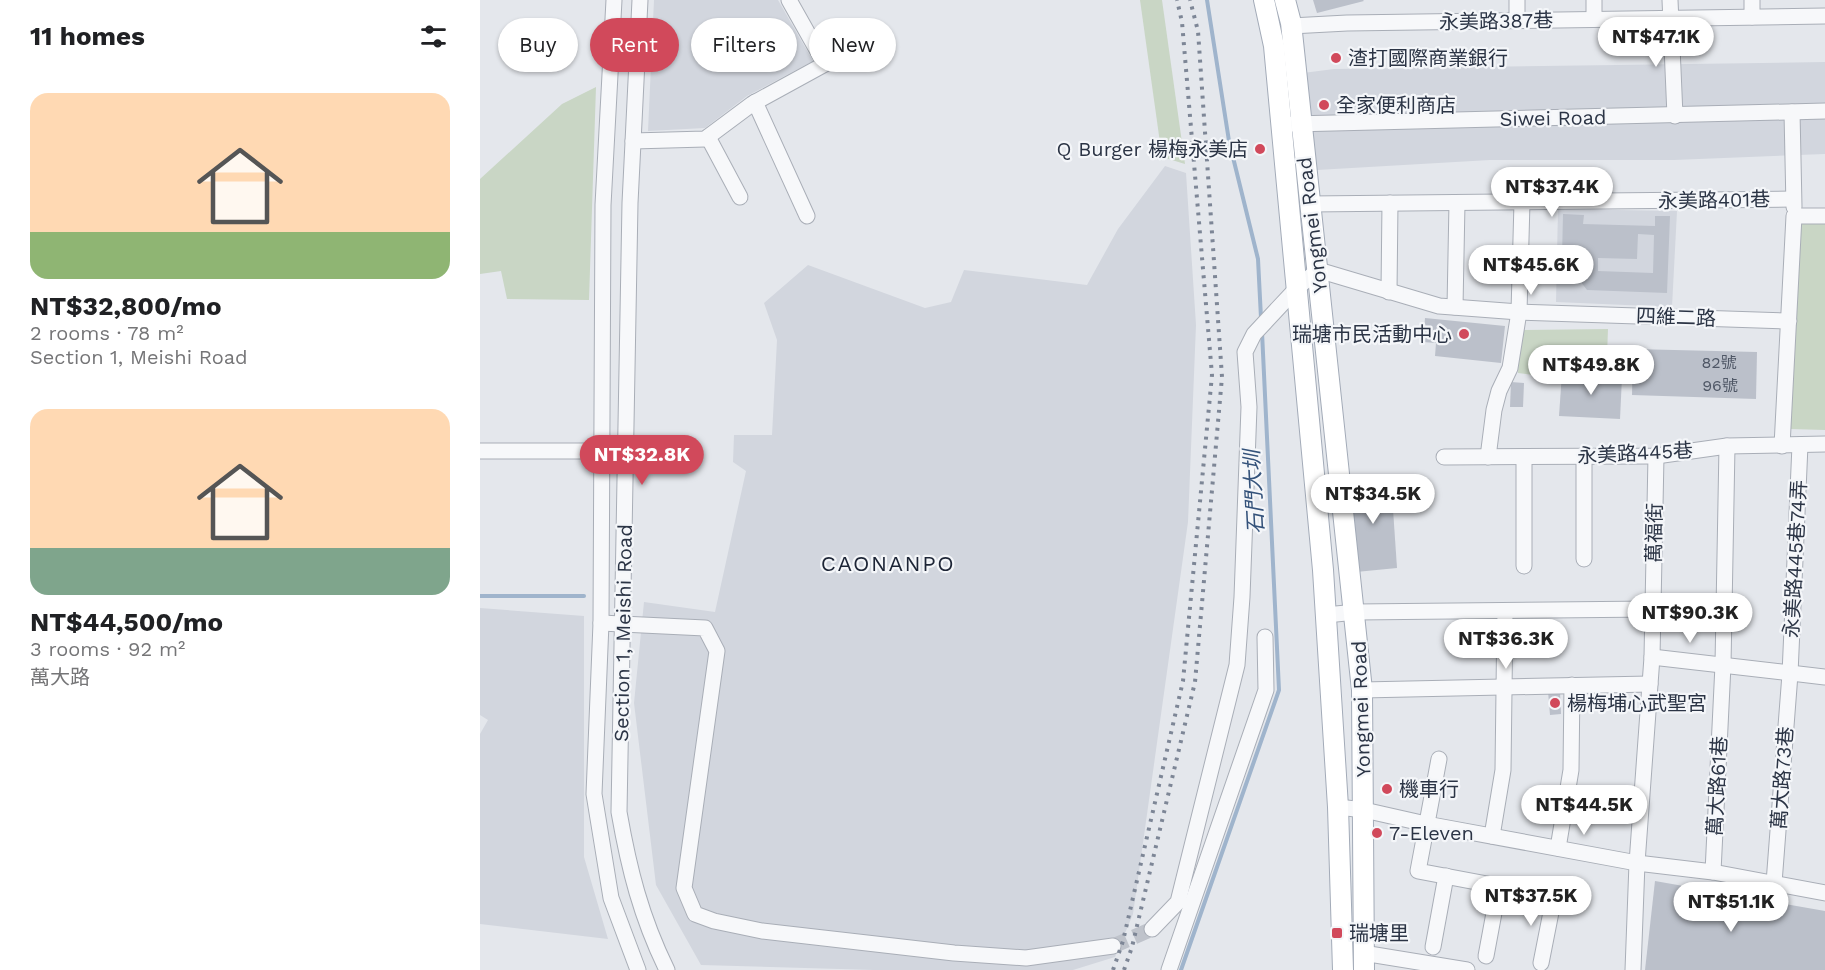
<!DOCTYPE html>
<html lang="en">
<head>
<meta charset="utf-8">
<style>
	:root { --surface:#fff; --page:#f6f6f6; --text:#202124; --muted:#757577; --accent:#d1495b }
	body { margin:0; font-family:"Work Sans","Noto Sans TC",sans-serif; background:var(--page); color:var(--text); height:100vh; display:flex; flex-direction:column; font-size:22px; white-space:nowrap }
	* { box-sizing:border-box; margin:0 }
	p { font-size:20px; color:var(--muted) }
	.icon { flex:none; width:33px; height:33px; fill:none; stroke:currentColor; stroke-width:2; stroke-linecap:round; stroke-linejoin:round }
	.map { position:relative; flex:1; overflow:hidden }
	.side { display:flex; flex-direction:column; background:var(--surface); width:480px }
	.side>* { flex:none }
	.top-card { position:absolute; left:18px; top:18px; width:570px; height:54px; display:flex; gap:12px }
	.price { position:absolute; translate:-50% -51px; padding:0 14px; border-radius:21px; background:#fff; color:#222; font-size:20px; line-height:39px; filter:drop-shadow(0 2px 3px #0008) }
	.price::after { content:''; position:absolute; left:50%; top:36px; width:18px; height:14px; margin-left:-9px; background:inherit; clip-path:polygon(0 0,100% 0,50% 100%) }
	.price.current { background:var(--accent); color:#fff }
	ul { padding:0; list-style:none }
	li { display:grid; align-content:center; gap:12px; height:318px; padding:0 30px }
	li span { display:grid; place-items:center; height:186px; border-radius:18px; color:#555 }
	li>.icon { margin-inline-start:auto }
	span .icon { width:108px; height:108px; fill:#fffc; stroke-width:1 }
	li b { font-size:26px }
	h2 { display:flex; justify-content:space-between; align-items:center; height:72px; padding:0 30px; font-size:26px }
	.pill { padding:0 21px; border-radius:27px; background:var(--surface); box-shadow:0 2px 4px #0004; font-size:21px; line-height:54px }
	.pill.current { background:var(--accent); color:#fff }
	main { display:flex; flex:1; min-height:0 }
	.map>svg:first-child { display:block }
</style>
</head>
<body>
<main>
<section class="side">
<h2>11 homes<svg class="icon" aria-label="filters" viewBox="0 0 24 24"><path d="M4 7h16M4 17h16"/><circle cx="9" cy="7" r="2"/><circle cx="15" cy="17" r="2"/></svg></h2>
<ul>
<li><span style="background:linear-gradient(#ffd9b3 75%,#8fb573 0)"><svg class="icon" aria-label="home" viewBox="0 0 24 24"><path d="M3 11l9-7 9 7M6 9v11h12V9"/></svg></span><div><b>NT$32,800/mo</b><p>2 rooms · 78 m²</p><p>Section 1, Meishi Road</p></div></li>
<li><span style="background:linear-gradient(#ffd9b3 75%,#7fa58c 0)"><svg class="icon" aria-label="home" viewBox="0 0 24 24"><path d="M3 11l9-7 9 7M6 9v11h12V9"/></svg></span><div><b>NT$44,500/mo</b><p>3 rooms · 92 m²</p><p>萬大路</p></div></li>
</ul>
</section>
<div class="map">
<svg width="1345" height="970" viewBox="0 0 1345 970">
	<rect width="100%" height="100%" fill="#e4e7ec"/>
	<g fill="#d2d6de">
		<polygon points="174,0 298,0 333,61 267,96 225,128 168,131"/>
		<polygon points="1345,62 1345,154 1194,160 1010,160 837,170 823,73 854,69"/>
		<polygon points="685,166 706,173 716,325 708,522 653,914 635,957 593,970 394,970 221,965 176,885 154,703 164,602 235,612 266,471 253,462 254,435 292,435 297,340 284,303 328,265 445,308 471,302 484,270 607,285 638,229"/>
		<polygon points="1078,209 1197,211 1192,307 1076,302"/>
		<polygon points="0,608 104,616 104,857 128,939 0,924 0,734 8,720 0,715"/>
	</g>
	<g fill="#c9d6c5">
		<polygon points="660,0 682,0 705,164 682,157"/>
		<polygon points="116,87 109,300 27,299 21,271 0,274 0,179 82,104"/>
		<polygon points="1318,221 1345,222 1345,430 1310,429"/>
		<polygon points="1128,329 1127,356 1055,352 1053,375 1038,373 1039,330"/>
	</g>
	<g fill="none" stroke-linecap="round" stroke-linejoin="round">
		<g stroke="#9fb4cc" stroke-width="4">
			<polyline points="727,0 749,141 778,259 781,318"/>
			<polyline points="0,596 104,596"/>
			<polyline points="701,970 799,690 782,332"/>
		</g>
	</g>
	<g fill="#bbc0ca" fill-rule="evenodd">
		<polygon points="833,0 883,0 884,1 837,13"/>
		<path d="M1083,214L1104,215L1103,224L1175,226V216H1190L1187,293L1107,290L1082,257ZM1158,234L1174,235L1173,273L1118,271V258L1157,259Z"/>
		<polygon points="945,318 1025,326 1021,363 955,356 956,343 943,342"/>
		<polygon points="1153,349 1277,352 1276,399 1152,395"/>
		<polygon points="1082,373 1142,377 1140,419 1079,416"/>
		<polygon points="1031,382 1044,383 1043,407 1030,407"/>
		<polygon points="911,480 917,568 876,572 867,482"/>
		<polygon points="1068,691 1080,691 1081,714 1070,715"/>
		<polygon points="1175,881 1345,911 1345,970 1165,970"/>
	</g>
	<g fill="none" stroke-linecap="round" stroke-linejoin="round">
		<polyline stroke="#bfc3cb" stroke-width="15" stroke-dasharray="15 8" stroke-linecap="butt" points="633,946 672,929"/>
		<g stroke="#a9aeb7" stroke-width="17">
			<g id="minor">
				<polyline points="134,0 123,205 121,623 114,794 131,898 158,970"/>
				<path d="M160,0L150,203L139,812C149,869 161,917 187,970"/>
				<polyline points="1037,0 1037,21"/>
				<polyline points="1114,0 1114,19"/>
				<polyline points="1190,0 1195,116"/>
				<polyline points="1272,0 1272,17"/>
				<polyline points="811,26 867,23 1345,16"/>
				<polyline points="275,102 327,216"/>
				<polyline points="1312,112 1314,207"/>
				<polyline points="813,124 1345,111"/>
				<polyline points="228,137 260,197"/>
				<polyline points="153,141 225,139 272,104 345,64 309,0"/>
				<polyline points="830,204 1313,199"/>
				<polyline points="909,292 910,203"/>
				<polyline points="975,307 977,203"/>
				<polyline points="1302,446 1314,216 1345,216"/>
				<polyline points="0,451 122,451"/>
				<polyline points="964,457 1176,456 1247,446 1345,444"/>
				<polyline points="1008,457 1014,410 1019,391 1030,368 1039,312 1042,202"/>
				<polyline points="1044,457 1044,566"/>
				<polyline points="1104,457 1104,559"/>
				<polyline points="846,615 876,612 1173,609"/>
				<polyline points="121,623 225,628 237,651 204,888 215,914 234,921 282,931 474,953 546,958 633,946"/>
				<polyline points="1172,657 1345,677"/>
				<polyline points="882,690 1170,684"/>
				<polyline points="959,759 938,871 1097,901"/>
				<polyline points="858,807 884,810 946,824 1157,863 1233,872 1345,893"/>
				<polyline points="1012,836 1023,770 1025,611"/>
				<polyline points="1078,848 1091,770 1092,685"/>
				<polyline points="1233,872 1243,665 1247,446"/>
				<polyline points="1294,883 1310,674 1320,445"/>
				<polyline points="672,929 698,902 757,665 762,597 769,407 765,352 774,334 816,289 838,270 959,306 1039,312 1309,321"/>
				<polyline points="953,947 966,876"/>
				<polyline points="883,953 987,970"/>
				<polyline points="1006,956 1019,886"/>
				<polyline points="1061,963 1074,897"/>
				<polyline points="689,970 786,690 785,637"/>
				<polyline points="1153,970 1157,863 1172,657 1176,456"/>
			</g>
		</g>
		<g stroke="#a3abb8" stroke-width="22">
			<g id="major">
				<polyline points="784,0 794,46 843,570 858,807 863,970"/>
				<polyline points="805,0 811,23 882,690 884,970"/>
			</g>
		</g>
		<use href="#minor" stroke="#f7f8fa" stroke-width="15"/>
		<use href="#major" stroke="#fff" stroke-width="20"/>
		<g stroke="#7d8696" stroke-width="4" stroke-dasharray="3 6" stroke-linecap="butt">
			<polyline points="633,970 643,941 703,681 732,375 702,22 697,0"/>
			<polyline points="644,970 652,947 715,682 742,377 718,31 710,0"/>
		</g>
	</g>
	<g fill="#d1495b" stroke="#f4f6f9" stroke-width="2">
		<circle cx="856" cy="58" r="6"/>
		<circle cx="844" cy="105" r="6"/>
		<circle cx="780" cy="149" r="6"/>
		<circle cx="984" cy="334" r="6"/>
		<circle cx="1075" cy="703" r="6"/>
		<circle cx="907" cy="789" r="6"/>
		<circle cx="897" cy="833" r="6"/>
		<rect x="851" y="927" width="12" height="12" rx="3"/>
	</g>
	<g text-anchor="middle" stroke-width="4.5" stroke-linejoin="round" paint-order="stroke">
		<g font-size="16" fill="#4f5766">
			<text x="1239" y="368">82號</text>
			<text x="1240" y="391">96號</text>
		</g>
		<g font-size="20" fill="#2b3445" stroke="#f4f6f9">
			<text transform="translate(1016 21) rotate(-1)" y="7">永美路387巷</text>
			<text transform="translate(1073 118) rotate(-1)" y="7">Siwei Road</text>
			<text transform="translate(1234 200) rotate(-1)" y="7">永美路401巷</text>
			<text transform="translate(832 225) rotate(-97)" y="7">Yongmei Road</text>
			<text transform="translate(1196 317) rotate(2)" y="7">四維二路</text>
			<text transform="translate(1155 453) rotate(-3)" y="7">永美路445巷</text>
			<text transform="translate(1174 533) rotate(-89)" y="7">萬福街</text>
			<text transform="translate(1315 559) rotate(-87)" y="7">永美路445巷74弄</text>
			<text transform="translate(143 633) rotate(-89)" y="7">Section 1, Meishi Road</text>
			<text transform="translate(881 709) rotate(-92)" y="7">Yongmei Road</text>
			<text transform="translate(1302 778) rotate(-86)" y="7">萬大路73巷</text>
			<text transform="translate(1237 786) rotate(-87)" y="7">萬大路61巷</text>
		</g>
		<g font-size="20" fill="#2b3445" stroke="#f4f6f9" text-anchor="start">
			<text x="868" y="65">渣打國際商業銀行</text>
			<text x="856" y="112">全家便利商店</text>
			<text x="768" y="156" text-anchor="end">Q Burger 楊梅永美店</text>
			<text x="972" y="341" text-anchor="end">瑞塘市民活動中心</text>
			<text x="1087" y="710">楊梅埔心武聖宮</text>
			<text x="919" y="796">機車行</text>
			<text x="909" y="840">7-Eleven</text>
			<text x="869" y="940">瑞塘里</text>
		</g>
		<g font-size="21" font-style="italic" fill="#34527a" stroke="#f4f6f9">
			<text transform="translate(774 492) rotate(-93)" y="7">石門大圳</text>
		</g>
		<g font-size="22" letter-spacing="1.5" fill="#1d2536" stroke="#f4f6f9">
			<text x="408" y="571">CAONANPO</text>
		</g>
	</g>
</svg>
<b class="price" style="left:1176px;top:68px">NT$47.1K</b>
<b class="price" style="left:1072px;top:218px">NT$37.4K</b>
<b class="price" style="left:1051px;top:296px">NT$45.6K</b>
<b class="price" style="left:1111px;top:396px">NT$49.8K</b>
<b class="price current" style="left:162px;top:486px">NT$32.8K</b>
<b class="price" style="left:893px;top:525px">NT$34.5K</b>
<b class="price" style="left:1210px;top:644px">NT$90.3K</b>
<b class="price" style="left:1026px;top:670px">NT$36.3K</b>
<b class="price" style="left:1104px;top:836px">NT$44.5K</b>
<b class="price" style="left:1051px;top:927px">NT$37.5K</b>
<b class="price" style="left:1251px;top:933px">NT$51.1K</b>
<div class="top-card">
<a class="pill">Buy</a>
<a class="pill current">Rent</a>
<a class="pill">Filters</a>
<a class="pill">New</a>
</div>
</div>
</main>
</body>
</html>
